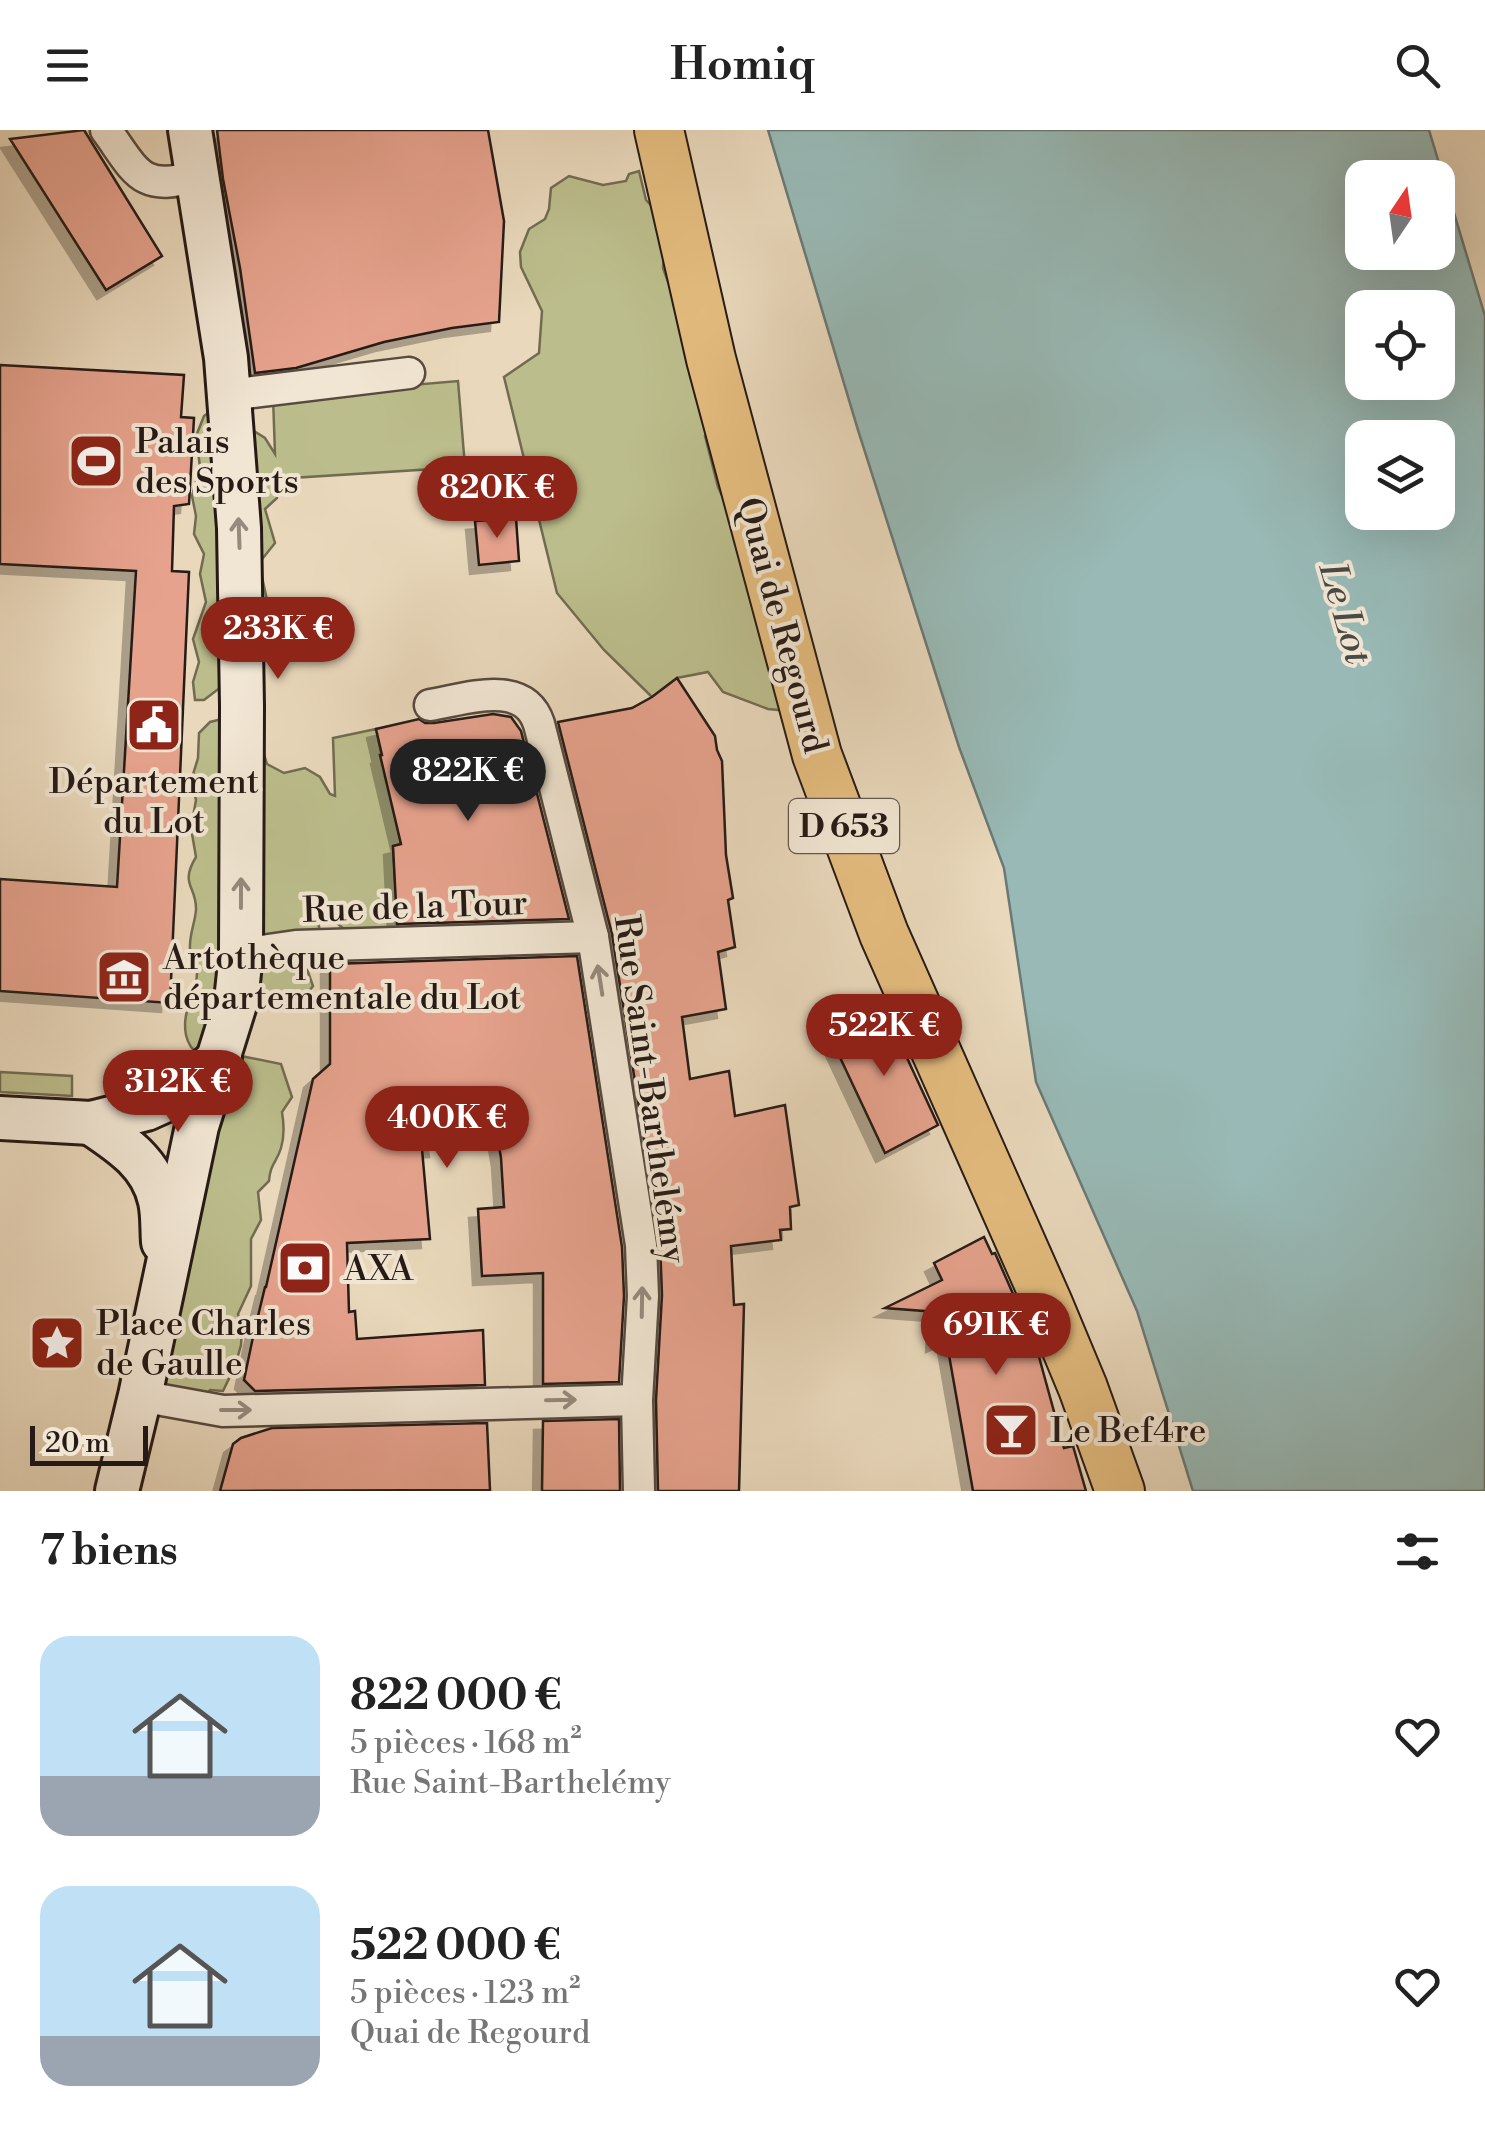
<!DOCTYPE html>
<html lang="fr">
<head>
<meta charset="utf-8">
<style>
	:root { --surface:#fff; --page:#f2f2f2; --text:#222; --muted:#767676; --accent:#8f2418 }
	body { margin:0; font-family:"Libre Bodoni",serif; background:var(--page); color:var(--text); height:100vh; display:flex; flex-direction:column; font-size:38px; white-space:nowrap }
	* { box-sizing:border-box; margin:0 }
	p { font-size:32px; color:var(--muted) }
	.icon { flex:none; width:55px; height:55px; fill:none; stroke:currentColor; stroke-width:2; stroke-linecap:round; stroke-linejoin:round }
	.map { position:relative; height:1361px; overflow:hidden }
	.drawer { display:flex; flex-direction:column; background:var(--surface); flex:1 }
	.drawer>* { flex:none }
	.needle { width:65px; rotate:13deg }
	.controls { position:absolute; left:1345px; top:30px; display:grid; gap:20px }
	.controls a { display:grid; place-items:center; width:110px; height:110px; border-radius:20px; background:var(--surface); box-shadow:0 10px 40px #0002; font-size:50px }
	.scale { position:absolute; left:30px; bottom:25px; width:118px; box-sizing:border-box; padding-left:10px; border:5px solid #261a16; border-top:0; font-size:28px; line-height:35px; white-space:nowrap; color:#261a16; -webkit-text-stroke:8px #f1e6d3; paint-order:stroke }
	.price { position:absolute; translate:-50% -85px; padding:0 22px; border-radius:35px; background:var(--accent); color:#fff; font-size:32px; line-height:65px; filter:drop-shadow(0 2px 5px #0008) }
	.price::after { content:''; position:absolute; left:50%; top:60px; width:30px; height:22px; margin-left:-15px; background:inherit; clip-path:polygon(0 0,100% 0,50% 100%) }
	.price.active { background:#222; color:#fff }
	ul { padding:0; list-style:none }
	li { display:flex; align-items:center; gap:30px; height:250px; padding:0 40px }
	li span { display:grid; place-items:center; flex:none; width:280px; height:200px; border-radius:30px; color:#555 }
	li>.icon { margin-inline-start:auto }
	span .icon { width:120px; height:120px; fill:#fffc; stroke-width:1 }
	li b { font-size:42px }
	h2 { display:flex; justify-content:space-between; align-items:center; height:120px; padding:0 40px; font-size:42px }
	header { display:flex; justify-content:space-between; align-items:center; height:130px; padding:0 40px; background:var(--surface); font-size:45px; font-weight:600 }
	.map>svg:first-child { display:block }
</style>
</head>
<body>
<header><svg class="icon" aria-label="menu" viewBox="0 0 24 24"><path d="M4 6h16M4 12h16M4 18h16"/></svg>Homiq<svg class="icon" aria-label="search" viewBox="0 0 24 24"><circle cx="10" cy="10" r="6"/><path d="M15 15l6 6"/></svg></header>
<div class="map">
<svg width="1485" height="1361" viewBox="0 0 1485 1361">
	<defs>
		<filter id="shadow"><feDropShadow dx="-9" dy="9" stdDeviation="0" flood-color="#0004"/></filter>
	</defs>
	<rect width="100%" height="100%" fill="#e9d8bb"/>
	<filter id="stains"><feTurbulence type="fractalNoise" baseFrequency=".002" numOctaves="4"/><feColorMatrix values="0 0 0 0 .2 0 0 0 0 .09 0 0 0 0 .02 0 0 0 .5 -.17"/></filter>
	<radialGradient id="worn" r=".72"><stop offset=".6" stop-color="#630" stop-opacity="0"/><stop offset="1" stop-color="#630" stop-opacity=".3"/></radialGradient>
	<g fill="#bcbd8c" stroke="#716c51" stroke-width="2.5">
		<polygon points="639,41 646,70 657,82 664,120 663,138 688,207 689,240 708,262 711,304 705,306 718,357 724,370 734,366 789,581 768,579 723,562 708,542 677,548 652,567 604,520 557,463 504,247 539,223 542,181 521,137 520,122 529,99 545,89 549,79 551,58 569,46 603,55 626,51 629,44"/>
		<polygon points="458,251 465,337 276,349 277,368 265,379 275,413 259,433 267,470 265,494 225,554 204,570 195,570 193,552 199,532 193,509 206,472 200,444 204,424 194,404 196,386 192,366 200,337 196,306 204,286 217,276 239,282 254,301 265,308 275,324 273,267"/>
		<path d="M234,586L258,605L267,634L284,643L305,638L320,647L330,664L335,666L333,608L376,599L401,714L393,717L398,801H346L320,778L315,788C326,807 321,822 307,839L313,856L300,873L281,869L265,875L250,871L199,925C192,920 188,914 186,905C181,880 197,864 197,843C196,835 191,827 190,819C189,805 195,793 196,780C197,756 179,755 196,727L191,698L196,670L191,651L198,628L199,603L210,592Z"/>
		<path d="M241,926L281,934L292,967L282,982C284,994 285,1005 281,1018C277,1032 270,1034 269,1051L258,1062L261,1090L251,1109V1156L238,1184L242,1199L241,1215L235,1236L223,1261L210,1260L202,1270L163,1260L156,1170Z"/>
		<polygon points="0,942 72,946 72,966 0,962"/>
	</g>
	<path fill="#98b9b5" stroke="#6a7975" stroke-width="2.5" fill-rule="evenodd" d="M768,0H1429L1485,186V1361H1193L1137,1181L1036,952L1004,738L959,617L858,300ZM1362,48H1438V122H1362ZM1362,178H1438V252H1362ZM1362,308H1438V382H1362Z"/>
	<g fill="#e6a28d" stroke="#261a16" stroke-width="2.5" filter="url(#shadow)">
		<polygon points="84,0 162,126 106,160 10,9"/>
		<polygon points="217,0 488,0 504,91 499,192 452,198 384,212 296,238 255,243 240,138 223,49"/>
		<polygon points="0,235 184,245 181,287 194,288 189,374 174,376 172,441 189,442 170,873 0,861 0,749 117,757 136,441 0,434"/>
		<polygon points="516,388 519,431 479,435 475,391"/>
		<polygon points="677,548 715,606 717,620 722,631 726,725 733,768 728,770 735,817 718,822 726,879 682,887 690,949 729,941 735,986 785,975 799,1075 790,1077 791,1099 780,1100 781,1110 731,1116 734,1175 744,1174 739,1361 658,1361 656,1270 662,1165 660,1112 612,804 558,592 632,578 652,567"/>
		<polygon points="493,584 511,587 521,601 569,789 397,794 393,716 401,714 380,625 382,625 376,599 419,589 425,593 434,593"/>
		<polygon points="577,826 622,1117 624,1166 619,1252 543,1254 543,1143 482,1146 478,1079 504,1077 501,1028 493,981 434,988 438,1018 422,1019 430,1109 347,1113 349,1182 355,1181 357,1209 483,1200 485,1255 255,1261 244,1250 253,1207 265,1157 266,1157 313,949 330,934 330,834"/>
		<polygon points="883,876 938,995 885,1023 829,904"/>
		<polygon points="984,1107 992,1124 995,1123 1036,1216 1064,1318 1073,1316 1086,1361 973,1361 946,1208 935,1213 937,1182 885,1178 942,1150 934,1133"/>
		<polygon points="619,1289 620,1361 542,1361 543,1291"/>
		<polygon points="487,1293 490,1360 220,1361 233,1314 241,1308 272,1298"/>
	</g>
	<g fill="none" stroke-linecap="round" stroke-linejoin="round">
		<g stroke="#574a3f" stroke-width="35">
			<g id="minor">
				<path d="M106,0C136,41 140,63 196,46"/>
				<polyline points="229,265 409,243"/>
				<path d="M430,575C467,569 524,548 539,594L593,807L641,1115L643,1166L637,1270L639,1361"/>
				<polyline points="241,824 296,816 593,807"/>
				<polyline points="140,1266 223,1281 637,1270"/>
			</g>
		</g>
		<g stroke="#261a16" stroke-width="48">
			<g id="secondary">
				<polyline points="0,988 91,993 146,979 177,965 220,928"/>
				<path d="M91,993C121,1013 152,1033 160,1071C163,1084 162,1099 163,1112"/>
				<polyline points="117,1361 140,1266 197,996 236,871 241,824 242,576 239,398 226,228 190,0"/>
			</g>
		</g>
		<g stroke="#261a16" stroke-width="52">
			<polyline id="primary" points="659,0 711,229 817,625 884,804 1048,1174 1083,1258 1120,1361"/>
		</g>
		<use href="#minor" stroke="#f1e6d3" stroke-width="30"/>
		<use href="#secondary" stroke="#f1e6d3" stroke-width="42"/>
		<use href="#primary" stroke="#e4bc7e" stroke-width="48"/>
	</g>
	<defs><path id="oneway-shaft" d="M-6 0H5M1.5-3L5.5 0L1.5 3" fill="none" stroke-width="1.6" stroke-linecap="round" stroke-linejoin="round" transform="scale(2.5)"/></defs>
	<g stroke="#968a7e">
		<use href="#oneway-shaft" transform="translate(239 403) rotate(-92)"/>
		<use href="#oneway-shaft" transform="translate(241 763) rotate(-90)"/>
		<use href="#oneway-shaft" transform="translate(600 850) rotate(-99)"/>
		<use href="#oneway-shaft" transform="translate(642 1172) rotate(-89)"/>
		<use href="#oneway-shaft" transform="translate(561 1270) rotate(-1)"/>
		<use href="#oneway-shaft" transform="translate(236 1280)"/>
	</g>
	<defs>
		<g id="stadium-square" transform="scale(2.875)"><rect x="-9" y="-9" width="18" height="18" rx="4" fill="#8f2418" stroke="#f1e6d3"/><path d="M0-5a6.5 5 0 1 0 0 10a6.5 5 0 1 0 0-10ZM-3.5-1.8h7v3.6h-7Z" fill="#fff"/></g>
		<g id="civic-square" transform="scale(2.875)"><rect x="-9" y="-9" width="18" height="18" rx="4" fill="#8f2418" stroke="#f1e6d3"/><path d="M-.6-6.5H3V-4.5H.6V-3L4-1V1h2V6H-6V1h2V-1L-.6-3ZM-1.2 2.5V6h2.4V2.5Z" fill="#fff"/></g>
		<g id="museum-square" transform="scale(2.875)"><rect x="-9" y="-9" width="18" height="18" rx="4" fill="#8f2418" stroke="#f1e6d3"/><path d="M0-6L6-3V-2H-6V-3ZM-5-1h2V3h-2ZM-1-1h2V3h-2ZM3-1h2V3H3ZM-6 4H6V6H-6Z" fill="#fff"/></g>
		<g id="bank-square" transform="scale(2.875)"><rect x="-9" y="-9" width="18" height="18" rx="4" fill="#8f2418" stroke="#f1e6d3"/><path d="M-6-4H6V4H-6ZM0-2.3a2.3 2.3 0 1 0 0 4.6a2.3 2.3 0 1 0 0-4.6Z" fill="#fff"/></g>
		<g id="sight-square" transform="scale(2.875)"><rect x="-9" y="-9" width="18" height="18" rx="4" fill="#8f2418" stroke="#f1e6d3"/><path d="M0-6L1.8-2.2L6-1.7L2.9 1.2L3.7 5.4L0 3.3L-3.7 5.4L-2.9 1.2L-6-1.7L-1.8-2.2Z" fill="#fff"/></g>
		<g id="bar-square" transform="scale(2.875)"><rect x="-9" y="-9" width="18" height="18" rx="4" fill="#8f2418" stroke="#f1e6d3"/><path d="M-6-5H6L.8 .8V4.5H3.5V6h-7V4.5H-.8V.8Z" fill="#fff"/></g>
	</defs>
	<g fill-rule="evenodd">
		<use href="#stadium-square" x="96" y="331"/>
		<use href="#civic-square" x="154" y="595"/>
		<use href="#museum-square" x="124" y="847"/>
		<use href="#bank-square" x="305" y="1138"/>
		<use href="#sight-square" x="57" y="1213"/>
		<use href="#bar-square" x="1011" y="1300"/>
	</g>
	<g text-anchor="middle" stroke-width="8" stroke-linejoin="round" paint-order="stroke">
		<rect fill="#f1e6d3" stroke="#63574f" stroke-width="2.5" x="789" y="669" width="110" height="54" rx="8"/>
		<g font-size="32" font-weight="bold" fill="#261a16">
			<text x="844" y="707">D 653</text>
		</g>
		<g font-size="35" fill="#261a16" stroke="#f1e6d3" text-anchor="start">
			<text x="135" y="323">Palais<tspan x="135" dy="40">des Sports</tspan></text>
			<text x="154" y="663" text-anchor="middle">Département<tspan x="154" dy="40">du Lot</tspan></text>
			<text x="163" y="839">Artothèque<tspan x="163" dy="40">départementale du Lot</tspan></text>
			<text x="344" y="1150">AXA</text>
			<text x="96" y="1205">Place Charles<tspan x="96" dy="40">de Gaulle</tspan></text>
			<text x="1050" y="1312">Le Bef4re</text>
		</g>
		<g font-size="35" fill="#261a16" stroke="#f1e6d3">
			<text transform="translate(783 495) rotate(75)" y="12">Quai de Regourd</text>
			<text transform="translate(415 776) rotate(-2)" y="12">Rue de la Tour</text>
			<text transform="translate(651 959) rotate(82)" y="12">Rue Saint-Barthelémy</text>
		</g>
		<g font-size="38" font-style="italic" fill="#484a46" stroke="#f1e6d3">
			<text transform="translate(1346 483) rotate(74)" y="13">Le Lot</text>
		</g>
	</g>
	<rect width="100%" height="100%" filter="url(#stains)"/>
	<rect width="100%" height="100%" fill="url(#worn)"/>
</svg>
<div class="controls">
<a><svg class="needle" viewBox="-14 -14 28 28"><path d="M0-13l5 13h-10z" fill="#e53935"/><path d="M0 13l5-13h-10z" fill="#767676"/></svg></a>
<a><svg class="icon" aria-label="locate" viewBox="0 0 24 24"><circle cx="12" cy="12" r="6"/><path d="M12 2v4M12 18v4M2 12h4M18 12h4"/></svg></a>
<a><svg class="icon" aria-label="layers" viewBox="0 0 24 24"><path d="M12 4l9 5-9 5-9-5zM3 14l9 5 9-5"/></svg></a>
</div>
<div class="scale">20 m</div>
<b class="price" style="left:497px;top:411px">820K €</b>
<b class="price" style="left:278px;top:552px">233K €</b>
<b class="price active" style="left:468px;top:694px">822K €</b>
<b class="price" style="left:884px;top:949px">522K €</b>
<b class="price" style="left:178px;top:1005px">312K €</b>
<b class="price" style="left:447px;top:1041px">400K €</b>
<b class="price" style="left:996px;top:1248px">691K €</b>
</div>
<section class="drawer">
<h2>7 biens<svg class="icon" aria-label="filters" viewBox="0 0 24 24"><path d="M4 7h16M4 17h16"/><circle cx="9" cy="7" r="2"/><circle cx="15" cy="17" r="2"/></svg></h2>
<ul>
<li><span style="background:linear-gradient(#bfe0f5 70%,#9aa5b1 0)"><svg class="icon" aria-label="home" viewBox="0 0 24 24"><path d="M3 11l9-7 9 7M6 9v11h12V9"/></svg></span><div><b>822 000 €</b><p>5 pièces · 168 m²</p><p>Rue Saint-Barthelémy</p></div><svg class="icon" aria-label="heart" viewBox="0 0 24 24"><path d="M12 20l-8-8c-3-5 5-10 8-4 3-6 11-1 8 4z"/></svg></li>
<li><span style="background:linear-gradient(#bfe0f5 75%,#9aa5b1 0)"><svg class="icon" aria-label="home" viewBox="0 0 24 24"><path d="M3 11l9-7 9 7M6 9v11h12V9"/></svg></span><div><b>522 000 €</b><p>5 pièces · 123 m²</p><p>Quai de Regourd</p></div><svg class="icon" aria-label="heart" viewBox="0 0 24 24"><path d="M12 20l-8-8c-3-5 5-10 8-4 3-6 11-1 8 4z"/></svg></li>
</ul>
</section>
</body>
</html>
